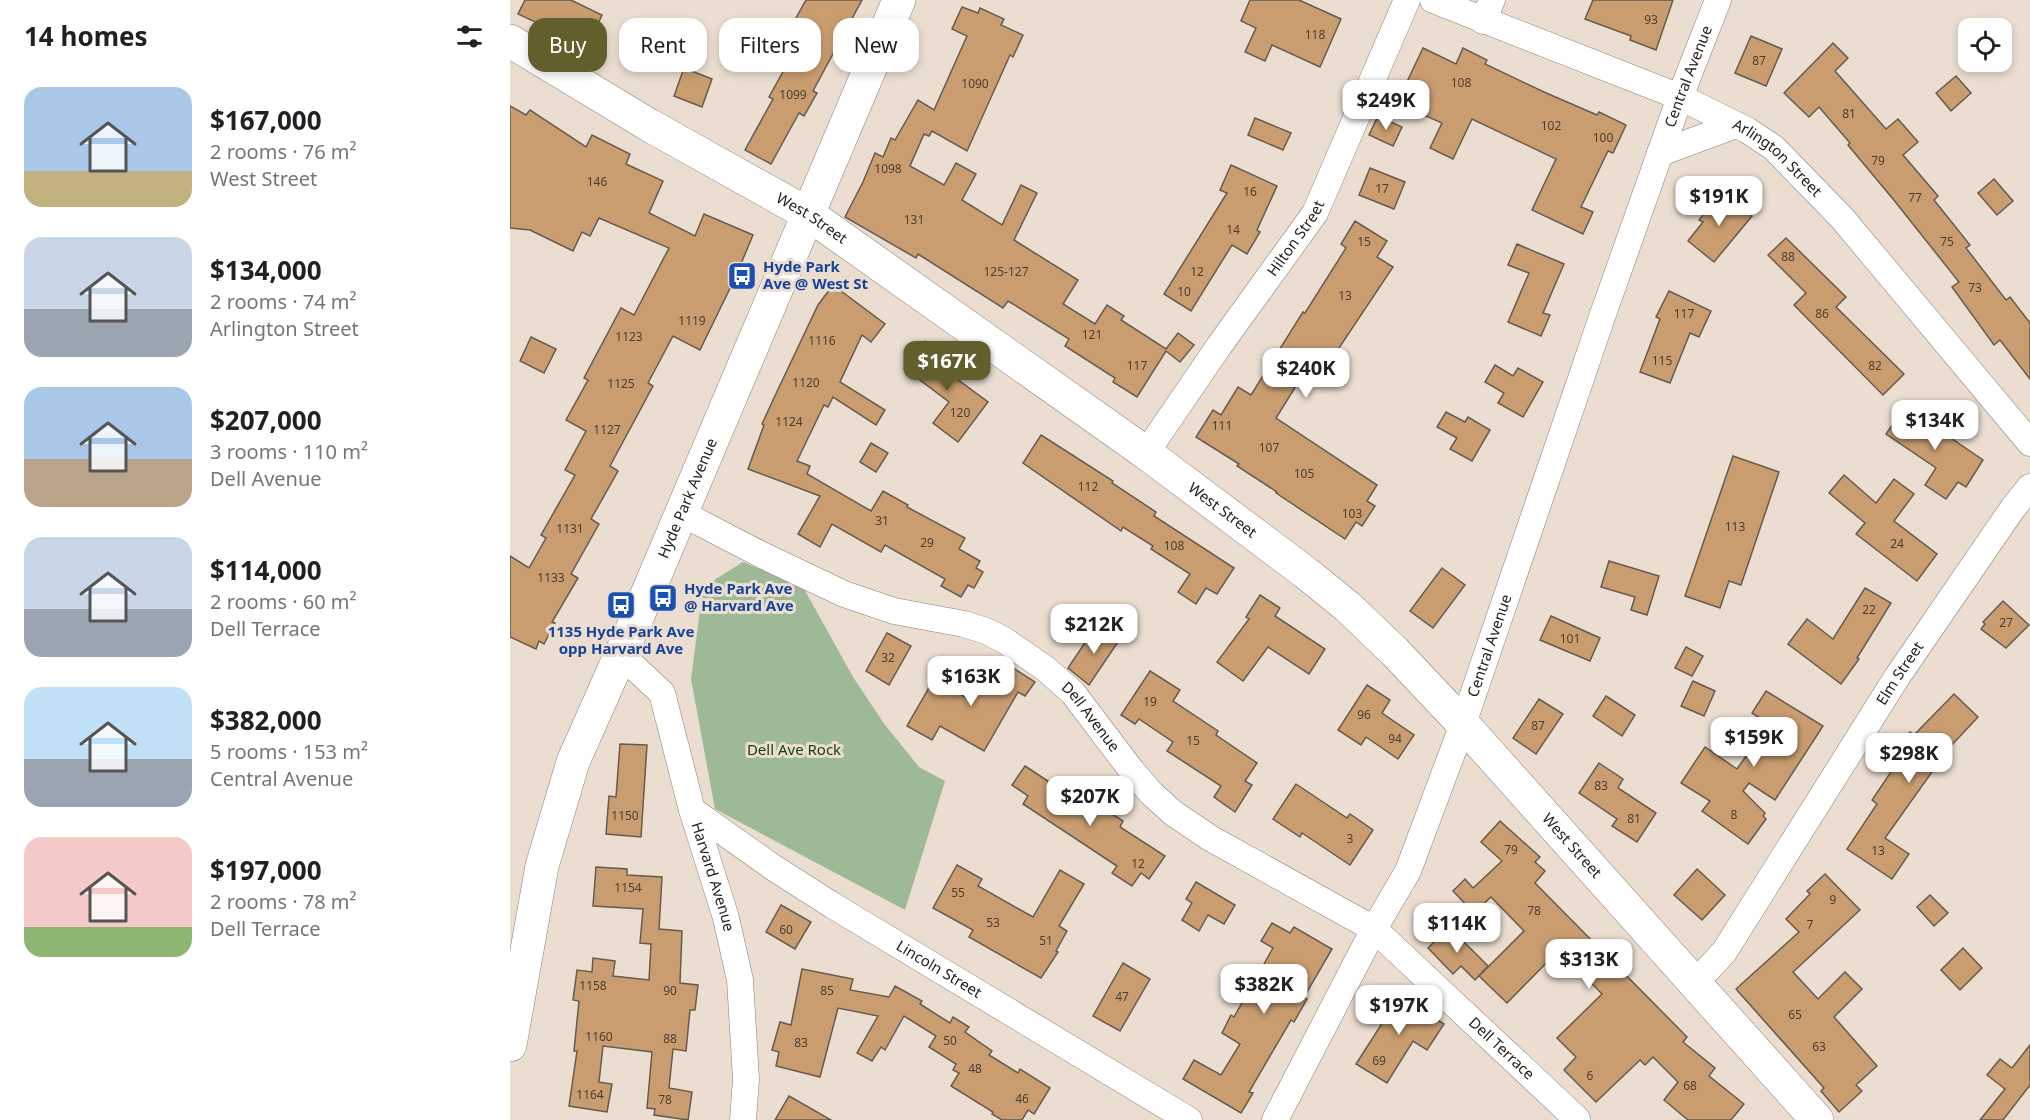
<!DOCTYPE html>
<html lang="en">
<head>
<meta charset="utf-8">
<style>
	:root { --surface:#fff; --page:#f6f6f6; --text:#202124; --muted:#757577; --accent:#625f2c }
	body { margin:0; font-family:"Noto Sans",sans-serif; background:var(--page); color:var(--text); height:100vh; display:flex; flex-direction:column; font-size:22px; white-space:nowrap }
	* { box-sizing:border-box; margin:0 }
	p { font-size:20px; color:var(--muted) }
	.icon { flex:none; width:33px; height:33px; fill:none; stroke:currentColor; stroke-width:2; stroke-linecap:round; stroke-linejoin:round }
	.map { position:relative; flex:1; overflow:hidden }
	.side { display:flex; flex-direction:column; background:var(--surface); width:510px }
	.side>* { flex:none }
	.guide { position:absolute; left:18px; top:18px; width:570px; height:54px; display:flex; gap:12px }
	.controls { position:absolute; left:1448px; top:18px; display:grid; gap:12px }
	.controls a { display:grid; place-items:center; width:54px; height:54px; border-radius:12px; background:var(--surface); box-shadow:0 3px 9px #0003; font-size:30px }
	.price { position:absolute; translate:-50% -51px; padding:0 14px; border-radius:12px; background:#fff; color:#222; font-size:20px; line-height:39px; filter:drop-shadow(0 2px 3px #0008) }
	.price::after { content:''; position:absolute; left:50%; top:36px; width:18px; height:14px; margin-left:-9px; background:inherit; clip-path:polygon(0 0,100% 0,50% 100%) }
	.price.current { background:var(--accent); color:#fff }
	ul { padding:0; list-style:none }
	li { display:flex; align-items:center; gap:18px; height:150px; padding:0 24px }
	li span { display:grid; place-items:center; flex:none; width:168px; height:120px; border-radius:18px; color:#555 }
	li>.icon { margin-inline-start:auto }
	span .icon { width:72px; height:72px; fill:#fffc; stroke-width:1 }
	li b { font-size:26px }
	h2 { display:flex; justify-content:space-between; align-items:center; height:72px; padding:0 24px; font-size:26px }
	.chip { padding:0 21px; border-radius:18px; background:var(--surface); box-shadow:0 3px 9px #0003; font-size:21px; line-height:54px }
	.chip.current { background:var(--accent); color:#fff }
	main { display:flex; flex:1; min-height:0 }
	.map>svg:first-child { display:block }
</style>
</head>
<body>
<main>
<section class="side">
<h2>14 homes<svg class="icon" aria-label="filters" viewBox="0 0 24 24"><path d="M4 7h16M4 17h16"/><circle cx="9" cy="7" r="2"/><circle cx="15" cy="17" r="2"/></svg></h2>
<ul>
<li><span style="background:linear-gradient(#a9c7e8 70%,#c2b280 0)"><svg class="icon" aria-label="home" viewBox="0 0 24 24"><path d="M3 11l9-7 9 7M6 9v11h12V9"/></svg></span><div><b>$167,000</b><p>2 rooms · 76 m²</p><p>West Street</p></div></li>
<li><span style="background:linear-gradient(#c9d6e8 60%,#9aa5b1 0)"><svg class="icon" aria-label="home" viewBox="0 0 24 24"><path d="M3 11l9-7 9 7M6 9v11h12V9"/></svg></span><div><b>$134,000</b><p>2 rooms · 74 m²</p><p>Arlington Street</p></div></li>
<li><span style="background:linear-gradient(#a9c7e8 60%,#b9a48a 0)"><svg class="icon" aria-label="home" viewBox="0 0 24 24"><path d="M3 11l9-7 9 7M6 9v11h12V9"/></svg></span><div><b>$207,000</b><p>3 rooms · 110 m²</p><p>Dell Avenue</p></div></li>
<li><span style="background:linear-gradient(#c9d6e8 60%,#9aa5b1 0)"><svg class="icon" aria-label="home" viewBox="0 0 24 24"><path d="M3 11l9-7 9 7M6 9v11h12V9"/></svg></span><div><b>$114,000</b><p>2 rooms · 60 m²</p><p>Dell Terrace</p></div></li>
<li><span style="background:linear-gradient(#bfe0f5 60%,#9aa5b1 0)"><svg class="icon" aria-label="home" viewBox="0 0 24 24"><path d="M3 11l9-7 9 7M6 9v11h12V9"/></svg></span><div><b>$382,000</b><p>5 rooms · 153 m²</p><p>Central Avenue</p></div></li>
<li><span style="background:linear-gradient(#f6c9c9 75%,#8fb573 0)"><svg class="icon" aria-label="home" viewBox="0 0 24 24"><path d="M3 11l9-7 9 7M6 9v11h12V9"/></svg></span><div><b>$197,000</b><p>2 rooms · 78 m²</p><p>Dell Terrace</p></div></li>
</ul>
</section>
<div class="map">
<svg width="1520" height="1120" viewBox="0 0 1520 1120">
	<rect width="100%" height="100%" fill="#ebded1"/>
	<polygon fill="#9db996" points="233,562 293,587 343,677 375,725 409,767 435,781 395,910 205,809 181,679 193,587"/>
	<g fill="#c99d70" stroke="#665b50" stroke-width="1.5">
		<polygon points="15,0 61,0 92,15 74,54 49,43 53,35 8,14"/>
		<polygon points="296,0 352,0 303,91 307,93 294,116 289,113 261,164 235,150 263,99 259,97 285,50 272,43"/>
		<polygon points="740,0 789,0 831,19 810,67 762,45 755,61 735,52 746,28 731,21"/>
		<polygon points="1083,0 1163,0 1146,50 1120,40 1121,36 1075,19"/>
		<polygon points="452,7 468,13 470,8 494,19 491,25 513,35 503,57 500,55 457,151 422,131 419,136 414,134 400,166 434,185 446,163 466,174 452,200 492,225 511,185 527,193 504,240 568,280 553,304 585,324 597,305 614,316 611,320 656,349 668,333 684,345 670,362 656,351 627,397 603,382 605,378 555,346 559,339 498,301 493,308 408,254 406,258 335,217 353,182 365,153 373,157 381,138 385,140 408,100 424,110 457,36 442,29"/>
		<polygon points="1241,36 1272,49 1256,86 1225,73"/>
		<polygon points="1323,43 1338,58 1325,71 1376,129 1388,119 1408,142 1393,155 1428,196 1424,200 1460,245 1456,248 1496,300 1500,297 1520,323 1520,379 1490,340 1484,345 1442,287 1449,282 1383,199 1338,145 1340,143 1309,107 1299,117 1274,93"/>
		<polygon points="913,48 946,64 953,48 977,60 975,64 1034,92 1087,115 1089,112 1116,125 1103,153 1098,151 1071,207 1083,212 1073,234 1022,210 1046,159 962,119 943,159 920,148 932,123 887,103"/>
		<polygon points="174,68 202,79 192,107 164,96"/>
		<polygon points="1446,76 1461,93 1441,111 1426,93"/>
		<polygon points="0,106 16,115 20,110 76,147 82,135 120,154 116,164 153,181 139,213 185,236 194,214 243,235 225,278 190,350 163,336 138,383 143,386 100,466 108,471 81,519 89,524 61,574 68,578 42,622 45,623 34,644 29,641 26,649 0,637 0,556 19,568 36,538 31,535 65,475 55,470 76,431 56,420 78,380 74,378 111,308 124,315 159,248 89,218 80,236 72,232 63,251 20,230 0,228"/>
		<polygon points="868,116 892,127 883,146 859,135"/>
		<polygon points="745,118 781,133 773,150 738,135"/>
		<polygon points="721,165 767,186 747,230 750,232 737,254 722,245 681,311 654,294 717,193 710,190"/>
		<polygon points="860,168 895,182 884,209 849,195"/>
		<polygon points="1484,179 1503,201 1487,215 1468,193"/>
		<polygon points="1212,192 1242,216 1204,262 1178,241 1193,222 1189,220"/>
		<polygon points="845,221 877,241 867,257 883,267 821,360 807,352 766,418 867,485 857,501 865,506 852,526 846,522 835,539 766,493 767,492 727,466 729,464 686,437 703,410 711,415 728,387 741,395 793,312 795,313 836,248 831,244"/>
		<polygon points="1276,238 1336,297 1326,307 1394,374 1373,395 1284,305 1296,293 1258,255"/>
		<polygon points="1007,244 1054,264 1033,313 1040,315 1031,336 998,322 1019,273 998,265"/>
		<polygon points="323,285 375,324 361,342 352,335 330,382 375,410 366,425 323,397 318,407 314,405 287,461 300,466 297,474 361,511 373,491 398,505 397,507 455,538 449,549 470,561 466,568 473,572 464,588 458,585 451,597 431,586 435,579 375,545 371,552 322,524 310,547 288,534 310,496 238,469 254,425 252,424 263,400 308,305"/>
		<polygon points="1159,291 1201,311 1189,337 1180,333 1160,383 1130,372 1150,319 1146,317"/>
		<polygon points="21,337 46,349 34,373 10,361"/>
		<polygon points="415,341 434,356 428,365 478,402 448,442 423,423 439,402 394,368"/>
		<polygon points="985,365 1003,376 1008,368 1033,382 1013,417 988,403 994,393 975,382"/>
		<polygon points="1396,405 1436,432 1435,434 1473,460 1456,487 1448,482 1436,499 1415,485 1426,468 1376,434"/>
		<polygon points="936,412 955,422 958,417 980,430 962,461 940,449 947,438 927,427"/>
		<polygon points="531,435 603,481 602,483 646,512 644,516 724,568 707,594 696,588 686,604 668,592 680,574 641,549 643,546 613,527 611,531 513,463"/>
		<polygon points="361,443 378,453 366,472 350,462"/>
		<polygon points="1223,456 1269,472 1231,585 1219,581 1210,608 1175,596"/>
		<polygon points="1334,475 1366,503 1384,479 1404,494 1384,521 1427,554 1407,581 1346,534 1355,523 1319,493"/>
		<polygon points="1099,561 1149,576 1137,615 1121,610 1125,597 1091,587"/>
		<polygon points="932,568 955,585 923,628 900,611"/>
		<polygon points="1355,588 1381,603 1347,658 1349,659 1331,684 1278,644 1297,619 1323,639"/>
		<polygon points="750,595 770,608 765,616 815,649 799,674 758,647 733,681 707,662 739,619 736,617"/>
		<polygon points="1493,601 1519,625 1496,648 1471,629 1475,624 1473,622"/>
		<polygon points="1041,616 1090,638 1080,661 1030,640"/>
		<polygon points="596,625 612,636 579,685 558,668 580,635 586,640"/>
		<polygon points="377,633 401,646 379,685 356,671"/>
		<polygon points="1176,647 1193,656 1182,676 1165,668"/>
		<polygon points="489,659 525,682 515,696 508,692 474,751 430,726 422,740 397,726 424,679 462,701"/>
		<polygon points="640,671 670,690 663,701 708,731 706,735 747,763 735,781 742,785 725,812 704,797 711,786 657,751 663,742 629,719 625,724 611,715"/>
		<polygon points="1183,681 1205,691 1194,716 1171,706"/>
		<polygon points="857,685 880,700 872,713 904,735 888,759 856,737 851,745 828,730"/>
		<polygon points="1256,691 1313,726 1265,800 1239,783 1233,791 1255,813 1253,816 1256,819 1238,844 1192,811 1200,801 1171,783 1195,747 1227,769 1259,724 1242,713"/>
		<polygon points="1444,694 1468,717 1439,748 1375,838 1399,854 1382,879 1337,849 1367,804 1362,800 1389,760 1384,757 1400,732 1404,735"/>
		<polygon points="1096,696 1125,715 1112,736 1083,716"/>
		<polygon points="1029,699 1053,714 1026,754 1003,738"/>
		<polygon points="110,744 137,745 131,837 96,834 99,796 106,797"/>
		<polygon points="1089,763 1113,779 1108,788 1146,813 1127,842 1102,826 1107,819 1069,793"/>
		<polygon points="515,766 574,805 579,799 613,821 610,827 655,856 639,879 631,873 622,886 602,873 607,866 513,804 518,796 502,785"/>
		<polygon points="786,784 837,818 840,814 863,830 840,865 792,833 790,837 763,819"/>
		<polygon points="990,821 1030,857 1025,862 1035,871 1025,883 1177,1037 1173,1042 1205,1068 1199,1076 1234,1104 1221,1120 1178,1120 1154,1100 1168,1082 1143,1057 1135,1065 1130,1060 1086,1102 1054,1070 1066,1057 1047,1038 1092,994 1049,950 997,1003 969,976 1014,931 981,897 964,913 943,891 955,879 963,888 992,861 971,842"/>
		<polygon points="447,865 472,879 468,886 523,917 550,870 574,884 549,926 557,931 546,951 548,952 531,978 459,937 463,930 423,908"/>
		<polygon points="86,867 117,869 117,875 152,877 149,929 172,931 170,983 188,985 185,1010 180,1010 176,1051 163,1049 159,1088 182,1092 178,1120 144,1115 145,1109 137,1108 142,1052 93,1046 89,1082 102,1084 97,1112 59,1106 67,1051 64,1051 69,1001 63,1000 67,970 82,972 83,958 105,961 103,976 139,980 141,944 130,943 133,909 83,906"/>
		<polygon points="1187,869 1215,895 1192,920 1164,895"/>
		<polygon points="1315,874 1350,910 1283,972 1308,999 1335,972 1352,989 1324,1017 1367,1066 1346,1085 1352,1091 1329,1112 1311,1091 1314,1088 1226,989 1289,932 1276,919 1300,894 1297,891"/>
		<polygon points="686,882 725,905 714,924 698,915 689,931 672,920 682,903 676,899"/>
		<polygon points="1420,895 1438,913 1424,926 1407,907"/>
		<polygon points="271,905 301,922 285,949 256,932"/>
		<polygon points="762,923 780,933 784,927 822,949 794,997 797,999 784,1022 781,1020 739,1092 743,1093 731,1113 673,1079 684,1060 711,1075 730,1044 712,1033 721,1015 724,1017 763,948 751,941"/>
		<polygon points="939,927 978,966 965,980 951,966 943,974 918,948"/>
		<polygon points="1453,948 1472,968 1450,990 1431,970"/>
		<polygon points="613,963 640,979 610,1031 583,1016"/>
		<polygon points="292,969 343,979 340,990 379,997 385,986 412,1001 410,1004 440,1023 443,1017 459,1027 455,1032 482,1051 479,1055 508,1073 510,1069 540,1088 524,1114 518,1110 512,1120 492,1120 482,1114 483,1112 441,1086 449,1073 443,1070 446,1064 419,1047 426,1036 394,1016 375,1050 371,1047 362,1061 347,1053 368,1016 328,1008 310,1077 266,1066 269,1052 262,1050 270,1022 281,1025"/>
		<polygon points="893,996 906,1004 909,1000 927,1012 923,1017 934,1024 917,1050 903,1041 877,1083 846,1064 873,1022 868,1019 879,1002 885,1007"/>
		<polygon points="1520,1045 1520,1085 1493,1120 1470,1120 1495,1089 1477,1075 1490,1059 1502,1068"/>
		<polygon points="279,1096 321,1120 265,1120"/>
	</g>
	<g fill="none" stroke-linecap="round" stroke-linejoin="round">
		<g stroke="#8a7e72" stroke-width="27">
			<g id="street">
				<path id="s1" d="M923,0L1170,97L1237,130L1264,148L1332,218L1520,443"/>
				<polyline points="973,21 982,0"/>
				<polyline points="1150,153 1226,125"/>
				<path id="s2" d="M636,453L709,346L805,213L897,0"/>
				<path id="s3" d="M171,513L252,555L334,594L384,611L454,624L476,631L494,640L536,669L563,693L622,771L641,793L663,813L700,838L864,929L1067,1119"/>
				<path id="s4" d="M110,654L152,693L182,810L216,918L230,980L236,1079L233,1120"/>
				<path id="s5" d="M182,810L264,868L322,905L679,1120"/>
				<path id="s6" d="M1185,983L1214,952L1387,677L1503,508L1520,487"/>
				<path id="s7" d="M765,1120L864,929L898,871L953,724L1092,317L1170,97L1208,0"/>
			</g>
		</g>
		<g stroke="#8a7e72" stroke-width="34">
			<g id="secondary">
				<path id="s8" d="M0,41L139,125L298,214L636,453L796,573L838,607L885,652L953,724L1307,1120"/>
			</g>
		</g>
		<g stroke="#8a7e72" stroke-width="34">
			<g id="primary">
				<path id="s9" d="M0,1045L32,866L63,762L129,613L389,0"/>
			</g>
		</g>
		<use href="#street" stroke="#fff" stroke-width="26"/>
		<use href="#secondary" stroke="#fff" stroke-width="33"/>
		<use href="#primary" stroke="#fff" stroke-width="33"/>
	</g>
	<defs>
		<g id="bus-square" transform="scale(1.5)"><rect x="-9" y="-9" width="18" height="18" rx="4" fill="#1a4fb4" stroke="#ebded1"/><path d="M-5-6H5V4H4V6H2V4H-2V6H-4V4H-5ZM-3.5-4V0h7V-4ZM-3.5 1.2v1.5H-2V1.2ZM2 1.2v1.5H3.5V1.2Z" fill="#fff"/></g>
	</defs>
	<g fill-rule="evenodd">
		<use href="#bus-square" x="232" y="276"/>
		<use href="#bus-square" x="153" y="598"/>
		<use href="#bus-square" x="111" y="605"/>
	</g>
	<g text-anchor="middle" stroke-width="6" stroke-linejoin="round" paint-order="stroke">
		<g font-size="12" fill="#4e3f30">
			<text x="1141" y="24">93</text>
			<text x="805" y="39">118</text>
			<text x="1249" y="65">87</text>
			<text x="951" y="87">108</text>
			<text x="465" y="88">1090</text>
			<text x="283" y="99">1099</text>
			<text x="1339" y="118">81</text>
			<text x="1041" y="130">102</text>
			<text x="1093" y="142">100</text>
			<text x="1368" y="165">79</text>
			<text x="378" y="173">1098</text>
			<text x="87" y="186">146</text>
			<text x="872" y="193">17</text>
			<text x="740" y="196">16</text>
			<text x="1405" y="202">77</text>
			<text x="404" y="224">131</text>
			<text x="723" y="234">14</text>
			<text x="854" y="246">15</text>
			<text x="1437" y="246">75</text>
			<text x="1278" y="261">88</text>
			<text x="496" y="276">125-127</text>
			<text x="687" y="276">12</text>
			<text x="1465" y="292">73</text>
			<text x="674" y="296">10</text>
			<text x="835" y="300">13</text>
			<text x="1174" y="318">117</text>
			<text x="1312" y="318">86</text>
			<text x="182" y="325">1119</text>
			<text x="582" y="339">121</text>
			<text x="119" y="341">1123</text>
			<text x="312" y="345">1116</text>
			<text x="1152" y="365">115</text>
			<text x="627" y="370">117</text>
			<text x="1365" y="370">82</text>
			<text x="296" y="387">1120</text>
			<text x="111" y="388">1125</text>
			<text x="450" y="417">120</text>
			<text x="279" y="426">1124</text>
			<text x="712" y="430">111</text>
			<text x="97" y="434">1127</text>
			<text x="759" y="452">107</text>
			<text x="794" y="478">105</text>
			<text x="578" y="491">112</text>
			<text x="842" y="518">103</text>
			<text x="372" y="525">31</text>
			<text x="1225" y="531">113</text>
			<text x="60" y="533">1131</text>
			<text x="417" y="547">29</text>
			<text x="1387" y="548">24</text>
			<text x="664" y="550">108</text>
			<text x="41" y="582">1133</text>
			<text x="1359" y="614">22</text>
			<text x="1496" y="627">27</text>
			<text x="1060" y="643">101</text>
			<text x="378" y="662">32</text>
			<text x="640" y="706">19</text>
			<text x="854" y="719">96</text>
			<text x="1028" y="730">87</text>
			<text x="885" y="743">94</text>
			<text x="683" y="745">15</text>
			<text x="1091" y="790">83</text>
			<text x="1224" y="819">8</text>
			<text x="115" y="820">1150</text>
			<text x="1124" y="823">81</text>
			<text x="840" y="843">3</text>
			<text x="1001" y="854">79</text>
			<text x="1368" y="855">13</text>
			<text x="628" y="868">12</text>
			<text x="118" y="892">1154</text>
			<text x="448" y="897">55</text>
			<text x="1323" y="904">9</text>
			<text x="1024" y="915">78</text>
			<text x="483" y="927">53</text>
			<text x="1300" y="929">7</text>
			<text x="276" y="934">60</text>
			<text x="536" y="945">51</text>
			<text x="83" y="990">1158</text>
			<text x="160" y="995">90</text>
			<text x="317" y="995">85</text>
			<text x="612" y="1001">47</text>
			<text x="1285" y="1019">65</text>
			<text x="89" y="1041">1160</text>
			<text x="160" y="1043">88</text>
			<text x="440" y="1045">50</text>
			<text x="291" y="1047">83</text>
			<text x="1309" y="1051">63</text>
			<text x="869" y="1065">69</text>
			<text x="465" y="1073">48</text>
			<text x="1080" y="1080">6</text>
			<text x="1180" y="1090">68</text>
			<text x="80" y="1099">1164</text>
			<text x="512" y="1103">46</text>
			<text x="155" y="1104">78</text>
		</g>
		<g font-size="15" fill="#25201b" stroke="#ebded1">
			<text dy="5" stroke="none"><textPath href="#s7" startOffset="1125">Central Avenue</textPath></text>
			<text dy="5" stroke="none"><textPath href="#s1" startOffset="381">Arlington Street</textPath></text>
			<text dy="5" stroke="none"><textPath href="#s8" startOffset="350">West Street</textPath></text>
			<text dy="5" stroke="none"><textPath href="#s2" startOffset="262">Hilton Street</textPath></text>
			<text dy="5" stroke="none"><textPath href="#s9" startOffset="578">Hyde Park Avenue</textPath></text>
			<text dy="5" stroke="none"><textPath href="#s8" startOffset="854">West Street</textPath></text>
			<text dy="5" stroke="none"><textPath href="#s7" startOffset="522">Central Avenue</textPath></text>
			<text dy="5" stroke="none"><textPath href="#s6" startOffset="372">Elm Street</textPath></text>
			<text dy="5" stroke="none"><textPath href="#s3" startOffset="466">Dell Avenue</textPath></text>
			<text dy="5" stroke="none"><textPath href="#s8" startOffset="1340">West Street</textPath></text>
			<text dy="5" stroke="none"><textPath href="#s4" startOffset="248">Harvard Avenue</textPath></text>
			<text dy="5" stroke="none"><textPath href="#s5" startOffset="294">Lincoln Street</textPath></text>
			<text dy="5" stroke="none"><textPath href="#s3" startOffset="1000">Dell Terrace</textPath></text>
		</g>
		<g font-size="15" font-weight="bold" fill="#164399" stroke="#ebded1" text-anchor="start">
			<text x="253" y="272">Hyde Park<tspan x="253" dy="17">Ave @ West St</tspan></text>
			<text x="174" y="594">Hyde Park Ave<tspan x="174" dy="17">@ Harvard Ave</tspan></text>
			<text x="111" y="637" text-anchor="middle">1135 Hyde Park Ave<tspan x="111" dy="17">opp Harvard Ave</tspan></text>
		</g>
		<g font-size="15" fill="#153c0a" stroke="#ebded1">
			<text x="284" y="755">Dell Ave Rock</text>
		</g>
	</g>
</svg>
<div class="controls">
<a><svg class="icon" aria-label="locate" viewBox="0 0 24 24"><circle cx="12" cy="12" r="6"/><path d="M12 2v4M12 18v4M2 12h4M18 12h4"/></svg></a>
</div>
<b class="price" style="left:876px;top:131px">$249K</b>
<b class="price" style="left:1209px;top:227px">$191K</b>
<b class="price current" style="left:437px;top:392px">$167K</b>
<b class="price" style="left:796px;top:399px">$240K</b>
<b class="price" style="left:1425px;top:451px">$134K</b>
<b class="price" style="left:584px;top:655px">$212K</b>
<b class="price" style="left:461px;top:707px">$163K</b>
<b class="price" style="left:1244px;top:768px">$159K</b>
<b class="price" style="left:1399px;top:784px">$298K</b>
<b class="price" style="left:580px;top:827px">$207K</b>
<b class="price" style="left:947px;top:954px">$114K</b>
<b class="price" style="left:1079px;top:990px">$313K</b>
<b class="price" style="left:754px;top:1015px">$382K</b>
<b class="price" style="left:889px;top:1036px">$197K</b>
<div class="guide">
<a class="chip current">Buy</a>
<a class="chip">Rent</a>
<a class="chip">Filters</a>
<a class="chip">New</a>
</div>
</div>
</main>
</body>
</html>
